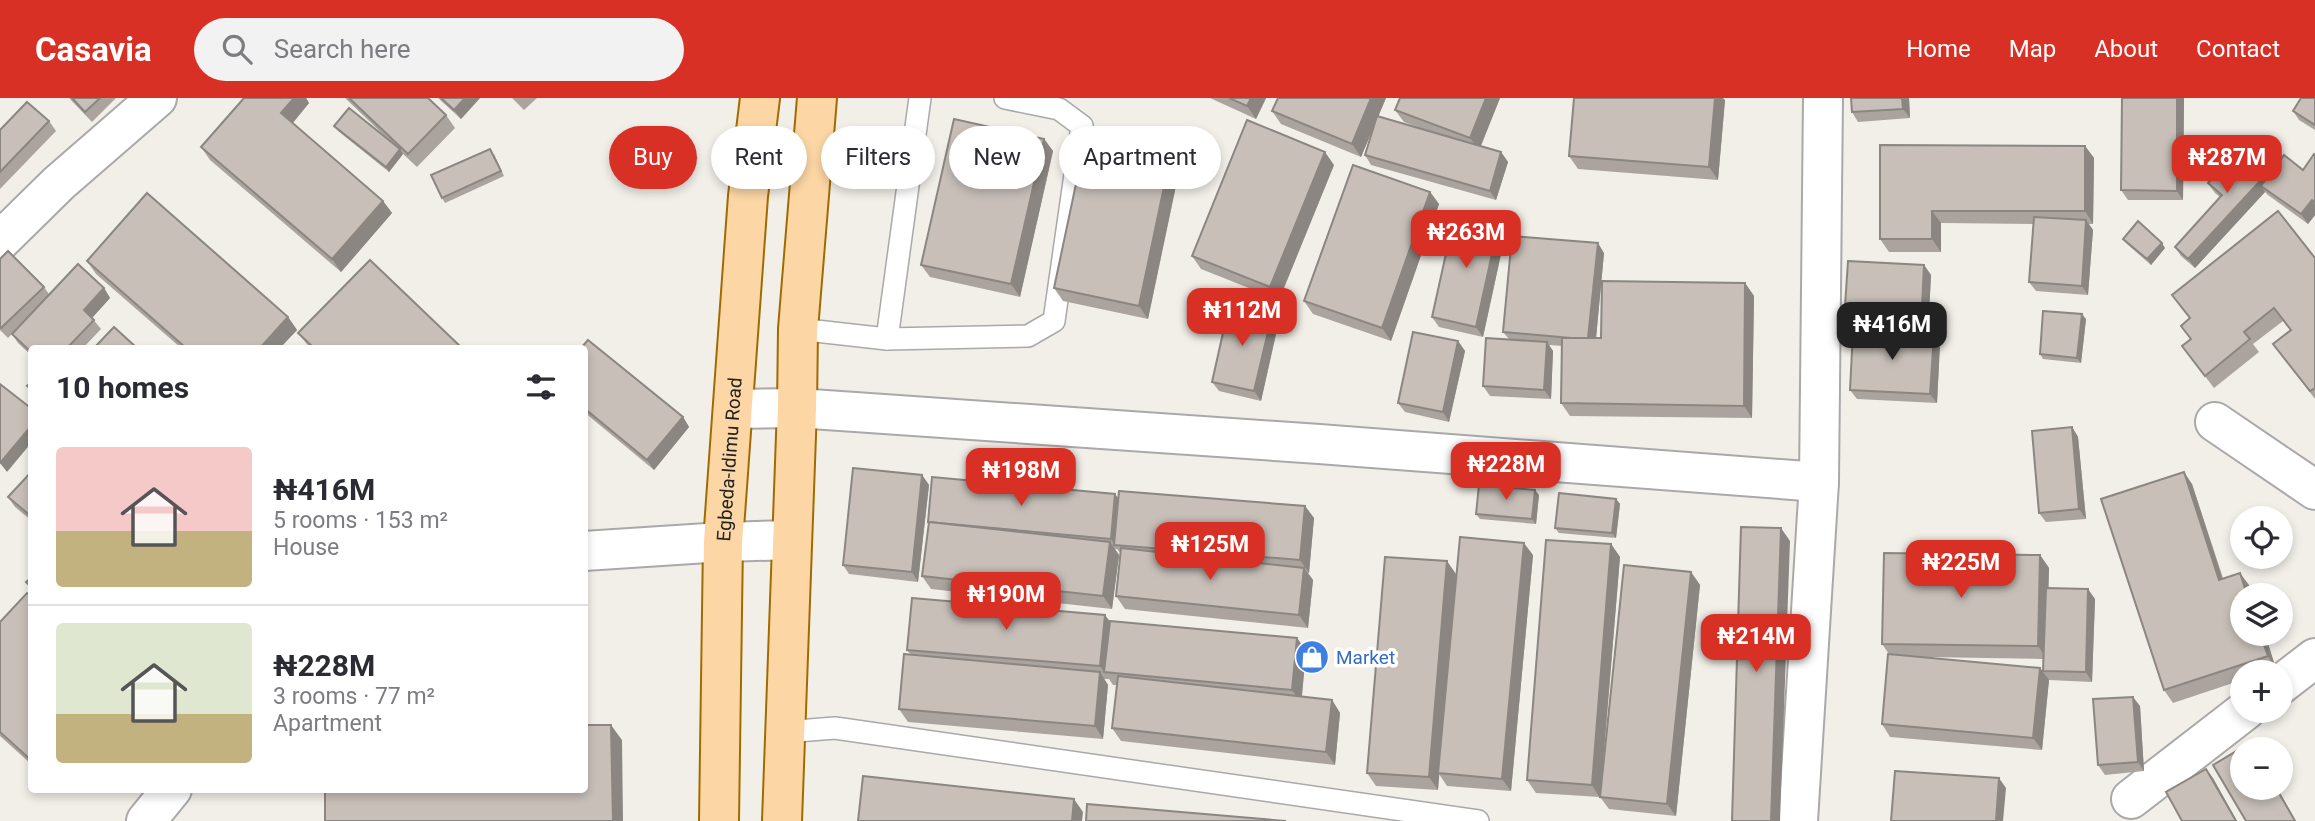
<!DOCTYPE html>
<html lang="en">
<head>
<meta charset="utf-8">
<style>
	:root { --surface:#fff; --page:#f2f2f3; --text:#2b2b33; --muted:#7c7c81; --line:#e1e1e2; --accent:#d93025 }
	body { margin:0; font-family:Roboto,sans-serif; background:var(--page); color:var(--text); height:100vh; display:flex; flex-direction:column; font-size:26px; white-space:nowrap }
	* { box-sizing:border-box; margin:0 }
	p { font-size:23px; color:var(--muted) }
	.icon { flex:none; width:38px; height:38px; fill:none; stroke:currentColor; stroke-width:2; stroke-linecap:round; stroke-linejoin:round }
	.map { position:relative; flex:1; overflow:hidden }
	.panel { position:absolute; left:28px; top:247px; width:560px; height:448px; display:flex; flex-direction:column; background:var(--surface); border-radius:7px; box-shadow:0 4px 10px #0003 }
	.panel>* { flex:none }
	.top-card { position:absolute; left:609px; top:28px; width:665px; height:63px; display:flex; gap:14px }
	.fabs { position:absolute; left:2230px; top:408px; display:grid; gap:14px }
	.fabs a { display:grid; place-items:center; width:63px; height:63px; border-radius:50%; background:var(--surface); box-shadow:0 4px 10px #0003; font-size:35px }
	.price { position:absolute; translate:-50% -60px; padding:0 16px; border-radius:14px; background:var(--accent); color:#fff; font-size:23px; line-height:46px; filter:drop-shadow(0 2px 4px #0008) }
	.price::after { content:''; position:absolute; left:50%; top:42px; width:21px; height:16px; margin-left:-10px; background:inherit; clip-path:polygon(0 0,100% 0,50% 100%) }
	.price.active { background:#222; color:#fff }
	ul { padding:0; list-style:none }
	li { display:flex; align-items:center; gap:21px; height:175px; padding:0 28px }
	li+li { border-top:2px solid var(--line) }
	li span { display:grid; place-items:center; flex:none; width:196px; height:140px; border-radius:7px; color:#555 }
	li>.icon { margin-inline-start:auto }
	span .icon { width:84px; height:84px; fill:#fffc; stroke-width:1 }
	li b { font-size:30px }
	h2 { display:flex; justify-content:space-between; align-items:center; height:84px; padding:0 28px; font-size:30px }
	.tag { padding:0 24px; border-radius:32px; background:var(--surface); box-shadow:0 4px 10px #0003; font-size:24px; line-height:63px }
	.tag.active { background:var(--accent); color:#fff }
	header { display:flex; align-items:center; gap:42px; box-sizing:border-box; height:98px; padding:0 35px; background:var(--accent); color:#fff }
	header strong { font-size:33px }
	nav { display:flex; gap:38px; margin-inline-start:auto; font-size:24px }
	.search { width:490px; height:63px; background:var(--page); display:flex; align-items:center; gap:18px; box-sizing:border-box; padding:0 24px; border-radius:38px; color:var(--muted); font-size:26px }
	.map>svg:first-child { display:block }
</style>
</head>
<body>
<header>
<strong>Casavia</strong>
<div class="search"><svg class="icon" aria-label="search" viewBox="0 0 24 24"><circle cx="10" cy="10" r="6"/><path d="M15 15l6 6"/></svg>Search here</div>
<nav><a>Home</a><a>Map</a><a>About</a><a>Contact</a></nav>
</header>
<div class="map">
<svg width="2315" height="723" viewBox="0 0 2315 723">
	<rect width="100%" height="100%" fill="#f2efe9"/>
	<g fill="none" stroke-linecap="round" stroke-linejoin="round">
		<g stroke="#a9a9a9" stroke-width="24">
			<g id="service">
				<polyline points="798,231 887,241 1028,238 1054,223 1082,28 1059,11 1005,0"/>
				<polyline points="887,241 920,0"/>
				<polyline points="784,634 835,630 1478,723"/>
			</g>
		</g>
		<g stroke="#a9a9a9" stroke-width="42">
			<g id="minor">
				<polyline points="0,143 59,85 157,0"/>
				<polyline points="733,311 797,310 1319,346 1819,384"/>
				<polyline points="2215,324 2315,392"/>
				<polyline points="584,453 723,444 792,442"/>
				<polyline points="2280,587 2315,560"/>
				<polyline points="2131,701 2246,612"/>
				<polyline points="146,723 172,691"/>
				<polyline points="1798,723 1819,384 1823,0"/>
			</g>
		</g>
		<g stroke="#a06b00" stroke-width="42">
			<g id="primary">
				<path id="s1" d="M719,723L723,444L748,98L760,0"/>
				<polyline points="782,723 797,310 798,231 817,0"/>
			</g>
		</g>
		<use href="#service" stroke="#fff" stroke-width="21"/>
		<use href="#minor" stroke="#fff" stroke-width="38"/>
		<use href="#primary" stroke="#fcd6a4" stroke-width="38"/>
	</g>
	<g fill="#aba49e" fill-rule="evenodd">
		<polygon points="69,0 116,0 92,24"/>
		<polygon points="244,0 306,0 309,5 293,25 383,103 392,115 341,174 210,62 201,49"/>
		<polygon points="345,0 428,0 446,17 455,30 417,69 402,55 403,56 389,74 338,33 334,28 392,45"/>
		<polygon points="438,0 480,0 461,21"/>
		<polygon points="512,0 537,0 524,12"/>
		<polygon points="1210,0 1266,0 1256,21"/>
		<polygon points="1386,0 1378,19 1428,33 1404,24 1395,12 1500,0 1481,48 1501,54 1508,64 1496,102 1371,67 1365,57 1374,28 1361,59 1281,26 1272,13"/>
		<polygon points="1909,0 1910,20 1858,24 1852,14"/>
		<polygon points="2122,0 2184,0 2183,102 2128,102 2121,92"/>
		<polygon points="2315,0 2315,32 2299,22 2293,13"/>
		<polygon points="1725,2 1718,82 1578,71 1569,58"/>
		<polygon points="49,23 56,33 0,91 0,32"/>
		<polygon points="1044,41 1053,53 1020,199 930,179 921,167"/>
		<polygon points="1880,47 2085,48 2094,60 2093,126 2089,126 2093,132 2088,197 2036,193 2029,184 2034,126 1941,125 1941,154 1889,154 1880,141"/>
		<polygon points="494,56 504,78 445,105 442,100"/>
		<polygon points="2315,57 2315,117 2308,126 2268,97 2265,94 2195,170 2181,158 2175,149 2220,99 2215,95 2208,85 2273,69 2274,71 2303,72"/>
		<polygon points="1169,65 1178,78 1148,221 1063,203 1054,190"/>
		<polygon points="1334,67 1279,202 1201,171 1192,158"/>
		<polygon points="1430,94 1439,106 1391,243 1313,216 1304,203"/>
		<polygon points="1506,133 1483,239 1439,229 1432,219"/>
		<polygon points="2123,141 2165,150 2151,167 2127,146"/>
		<polygon points="1604,155 1596,240 1601,240 1745,185 1754,198 1752,320 1570,318 1561,305 1562,248 1549,247 1553,253 1551,301 1490,298 1483,288 1509,241 1503,234"/>
		<polygon points="2315,160 2315,301 2273,246 2290,232 2283,223 2253,246 2259,254 2214,290 2182,248 2190,241 2181,228 2190,221 2172,197"/>
		<polygon points="0,161 44,189 49,196 104,190 110,200 92,220 101,231 83,250 32,250 32,258 18,245 12,236 8,240 0,232"/>
		<polygon points="87,163 288,219 297,232 280,250 181,250 96,176"/>
		<polygon points="1924,167 1931,177 1928,236 1940,246 1937,305 1857,301 1850,292 1853,233 1850,233 1844,223"/>
		<polygon points="2086,221 2081,265 2043,261 2040,256"/>
		<polygon points="1278,227 1261,303 1219,293 1212,284"/>
		<polygon points="298,235 462,250 310,250"/>
		<polygon points="1458,243 1465,253 1449,324 1405,314 1398,305"/>
		<polygon points="584,250 683,319 689,329 654,372 584,314"/>
		<polygon points="2072,329 2078,339 2086,421 2046,424 2039,415"/>
		<polygon points="32,373 32,423 15,409 8,399"/>
		<polygon points="922,377 929,387 918,484 849,476 843,467"/>
		<polygon points="2192,386 2223,480 2249,487 2252,497 2242,497 2242,536 2265,536 2276,571 2267,574 2242,574 2242,582 2173,605 2164,592"/>
		<polygon points="1115,396 1119,401 1305,408 1314,420 1309,475 1308,475 1313,482 1308,530 1125,511 1116,498 1121,456 1117,451 1115,451 1119,457 1112,511 931,491 922,478 929,426 928,424"/>
		<polygon points="1539,397 1536,426 1480,421 1476,416"/>
		<polygon points="1616,401 1620,406 1616,440 1559,435 1555,430"/>
		<polygon points="1611,446 1620,459 1602,680 1691,474 1700,487 1676,718 1609,711 1600,699 1536,695 1527,682"/>
		<polygon points="1533,457 1511,693 1447,688 1439,676 1438,692 1376,688 1367,675 1456,476 1449,560"/>
		<path d="M2040,457L2049,470L2048,490L2095,501L2092,584L2049,582L2042,652L1890,639L1882,626L1889,556L1882,546ZM1924,559L2043,561V573L2040,570Z"/>
		<polygon points="32,499 32,667 0,638 0,524"/>
		<polygon points="1110,523 1297,540 1306,553 1302,599 1332,602 1340,615 1335,667 1121,643 1112,630 1117,587 1113,587 1109,581 1104,581 1108,587 1103,641 908,624 899,611 911,557 907,552"/>
		<polygon points="2140,608 2144,673 2105,677 2098,667"/>
	</g>
	<g fill="#8b8681">
		<polygon points="294,0 306,0 309,5 290,28 281,15"/>
		<polygon points="465,0 480,0 461,21 454,12"/>
		<polygon points="1251,0 1266,0 1256,21 1247,8"/>
		<polygon points="1371,0 1386,0 1361,59 1352,46"/>
		<polygon points="1486,0 1500,0 1479,52 1470,40"/>
		<polygon points="1715,0 1723,0 1725,2 1718,82 1709,69"/>
		<polygon points="1902,0 1909,0 1910,20 1903,11"/>
		<polygon points="2177,0 2184,0 2183,102 2177,93"/>
		<polygon points="1044,41 1053,53 1020,199 1011,186"/>
		<polygon points="2085,48 2094,60 2093,126 2085,113"/>
		<polygon points="400,51 403,56 389,74 386,69"/>
		<polygon points="1325,54 1334,67 1279,202 1270,189"/>
		<polygon points="1501,54 1508,64 1496,102 1490,93"/>
		<polygon points="1169,65 1178,78 1148,221 1139,208"/>
		<polygon points="2273,69 2279,78 2261,88 2265,94 2195,170 2188,161"/>
		<polygon points="1430,94 1439,106 1391,243 1382,230"/>
		<polygon points="2312,102 2315,106 2315,117 2308,126 2301,116"/>
		<polygon points="383,103 392,115 341,174 332,161"/>
		<polygon points="1932,113 1941,125 1941,154 1932,141"/>
		<polygon points="2086,122 2093,132 2088,197 2082,188"/>
		<polygon points="1499,124 1506,133 1483,239 1476,229"/>
		<polygon points="1598,145 1604,155 1595,251 1588,241"/>
		<polygon points="2162,145 2165,150 2151,167 2147,161"/>
		<polygon points="1924,167 1931,177 1928,237 1921,228"/>
		<polygon points="1745,185 1754,198 1752,320 1744,308"/>
		<polygon points="104,190 110,200 91,221 84,212"/>
		<polygon points="2082,216 2086,221 2081,265 2077,260"/>
		<polygon points="1272,217 1278,227 1261,303 1254,293"/>
		<polygon points="288,219 297,232 280,250 260,250"/>
		<polygon points="1934,237 1940,246 1937,305 1930,296"/>
		<polygon points="1458,243 1465,253 1449,324 1443,314"/>
		<polygon points="1547,244 1553,253 1551,301 1544,292"/>
		<polygon points="683,319 689,329 654,372 647,362"/>
		<polygon points="32,327 32,344 7,374 0,365"/>
		<polygon points="2072,329 2078,339 2086,421 2079,411"/>
		<polygon points="2184,374 2192,386 2227,495 2219,482"/>
		<polygon points="922,377 929,387 918,484 912,474"/>
		<polygon points="1535,392 1539,397 1536,426 1532,421"/>
		<polygon points="1115,396 1122,406 1115,447 1111,441"/>
		<polygon points="1616,401 1620,406 1616,440 1612,435"/>
		<polygon points="1305,408 1314,420 1309,475 1300,462"/>
		<polygon points="1781,430 1790,443 1780,723 1771,723"/>
		<polygon points="1110,444 1119,457 1112,511 1103,498"/>
		<polygon points="1524,445 1533,457 1511,693 1502,681"/>
		<polygon points="1611,446 1620,459 1600,700 1592,687"/>
		<polygon points="2040,457 2049,470 2047,561 2038,548"/>
		<polygon points="1447,463 1456,476 1438,692 1429,679"/>
		<polygon points="1304,470 1313,482 1308,530 1299,517"/>
		<polygon points="1691,474 1700,487 1676,718 1667,706"/>
		<polygon points="2240,475 2249,487 2252,497 2247,497"/>
		<polygon points="2088,491 2095,501 2092,584 2086,574"/>
		<polygon points="1105,517 1114,529 1104,574 1100,568"/>
		<polygon points="2260,536 2265,536 2276,571 2268,558"/>
		<polygon points="1297,540 1306,553 1301,605 1292,592"/>
		<polygon points="2040,570 2049,582 2042,652 2033,640"/>
		<polygon points="1100,574 1108,587 1103,641 1095,628"/>
		<polygon points="2133,599 2140,608 2144,673 2138,664"/>
		<polygon points="1332,602 1340,615 1335,667 1326,654"/>
		<polygon points="611,627 622,642 623,723 613,723"/>
		<polygon points="2206,671 2213,680 2237,723 2236,723"/>
		<polygon points="1999,680 2006,690 2003,723 1996,723"/>
		<polygon points="2276,690 2277,690 2296,723 2295,723"/>
		<polygon points="1074,701 1083,714 1082,723 1072,723"/>
	</g>
	<g fill="#c7bfb8" stroke="#8b8681" stroke-width="2">
		<polygon points="72,0 100,0 85,14"/>
		<polygon points="244,0 294,0 281,15 383,103 332,161 201,49"/>
		<polygon points="349,0 428,0 446,17 408,56"/>
		<polygon points="441,0 465,0 454,12"/>
		<polygon points="1229,0 1251,0 1247,8"/>
		<polygon points="1278,0 1371,0 1352,46 1272,13"/>
		<polygon points="1400,0 1486,0 1470,40 1395,12"/>
		<polygon points="1574,0 1715,0 1709,69 1569,58"/>
		<polygon points="1851,0 1902,0 1903,11 1852,14"/>
		<polygon points="2122,0 2177,0 2177,93 2121,92"/>
		<polygon points="2301,0 2315,0 2315,27 2293,13"/>
		<polygon points="27,4 49,23 0,74 0,32"/>
		<polygon points="349,10 400,51 386,69 334,28"/>
		<polygon points="1377,18 1501,54 1490,93 1365,57"/>
		<polygon points="954,21 1044,41 1011,186 921,167"/>
		<polygon points="1247,22 1325,54 1270,189 1192,158"/>
		<polygon points="2246,45 2273,69 2188,161 2175,149 2222,97 2208,85"/>
		<polygon points="1880,47 2085,48 2085,113 1932,113 1932,141 1880,141"/>
		<polygon points="1084,48 1169,65 1139,208 1054,190"/>
		<polygon points="490,51 501,73 442,100 431,77"/>
		<polygon points="2314,56 2315,57 2315,104 2312,102 2301,116 2261,88 2284,57 2303,72"/>
		<polygon points="1353,67 1430,94 1382,230 1304,203"/>
		<polygon points="147,95 288,219 260,250 186,250 87,163"/>
		<polygon points="2278,113 2315,160 2315,290 2310,293 2273,246 2291,232 2274,210 2244,234 2250,241 2205,278 2182,248 2191,241 2181,228 2190,220 2172,197"/>
		<polygon points="1455,115 1499,124 1476,229 1432,219"/>
		<polygon points="2034,119 2086,122 2082,188 2029,184"/>
		<polygon points="2138,123 2162,145 2147,161 2123,141"/>
		<polygon points="1512,138 1598,145 1588,240 1571,240 1503,234"/>
		<polygon points="8,153 44,189 1,230 0,229 0,161"/>
		<polygon points="370,162 462,250 314,250 298,235"/>
		<polygon points="1848,163 1924,167 1921,228 1844,223"/>
		<polygon points="78,166 104,190 84,212 94,222 67,250 32,250 32,255 12,236"/>
		<polygon points="1602,183 1745,185 1744,308 1561,305 1562,240 1601,240"/>
		<polygon points="1229,208 1272,217 1254,293 1212,284"/>
		<polygon points="2043,213 2082,216 2077,260 2040,256"/>
		<polygon points="114,229 137,250 94,250"/>
		<polygon points="1853,233 1934,237 1930,296 1850,292"/>
		<polygon points="1413,234 1458,243 1443,314 1398,305"/>
		<polygon points="1486,240 1547,244 1544,292 1483,288"/>
		<polygon points="588,242 683,319 647,362 584,310 584,250 581,250"/>
		<polygon points="32,283 32,292 27,288"/>
		<polygon points="0,286 32,311 32,327 0,365"/>
		<polygon points="2072,329 2079,411 2039,415 2032,333"/>
		<polygon points="853,370 922,377 912,474 843,467"/>
		<polygon points="32,373 32,419 8,399"/>
		<polygon points="2184,374 2219,482 2240,475 2247,497 2242,497 2242,536 2260,536 2268,558 2164,592 2101,401"/>
		<polygon points="932,379 1115,396 1111,441 928,424"/>
		<polygon points="1479,387 1535,392 1532,421 1476,416"/>
		<polygon points="1119,393 1305,408 1300,462 1114,447"/>
		<polygon points="1559,395 1616,401 1612,435 1555,430"/>
		<polygon points="929,424 1110,444 1103,498 922,478"/>
		<polygon points="1741,429 1781,430 1771,723 1732,723"/>
		<polygon points="1460,439 1524,445 1502,681 1438,675"/>
		<polygon points="1546,442 1611,446 1592,687 1527,682"/>
		<polygon points="1121,450 1304,470 1299,517 1116,498"/>
		<polygon points="1884,455 2040,457 2038,548 1882,546"/>
		<polygon points="1385,459 1447,463 1429,679 1367,675"/>
		<polygon points="1624,467 1691,474 1667,706 1600,699"/>
		<polygon points="32,479 32,490 26,484"/>
		<polygon points="2046,490 2088,491 2086,574 2043,573"/>
		<polygon points="27,495 32,499 32,663 0,634 0,524"/>
		<polygon points="912,500 1105,517 1100,568 907,552"/>
		<polygon points="1110,523 1297,540 1292,592 1104,574"/>
		<polygon points="904,556 1100,574 1095,628 899,611"/>
		<polygon points="1888,556 2040,570 2033,640 1882,626"/>
		<polygon points="1118,578 1332,602 1326,654 1112,630"/>
		<polygon points="2133,599 2138,664 2098,667 2093,601"/>
		<polygon points="584,627 611,627 613,723 325,723 325,691 584,691"/>
		<polygon points="2250,645 2253,651 2242,651 2242,690 2276,690 2295,723 2246,723 2213,667"/>
		<polygon points="2206,671 2236,723 2182,723 2166,694"/>
		<polygon points="1895,673 1999,680 1996,723 1891,723"/>
		<polygon points="863,678 1074,701 1072,723 858,723"/>
		<polygon points="1087,706 1286,723 1086,723"/>
	</g>
	<defs>
		<g id="shop-disc" transform="scale(1.75)"><circle r="9.5" fill="#3f7fe0" stroke="#fff"/><path d="M-5-2.5h2.3a2.7 3.5 0 0 1 5.4 0H5L5.5 6h-11ZM-1.5-2.5h3a1.5 2.3 0 0 0-3 0Z" fill="#fff"/></g>
	</defs>
	<g fill-rule="evenodd">
		<use href="#shop-disc" x="1312" y="559"/>
	</g>
	<g text-anchor="middle" stroke-width="7" stroke-linejoin="round" paint-order="stroke">
		<g font-size="19" fill="#222" stroke="#fff">
			<text dy="7" stroke="none"><textPath href="#s1" startOffset="362">Egbeda-Idimu Road</textPath></text>
		</g>
		<g font-size="19" fill="#366cbe" stroke="#fff" text-anchor="start">
			<text x="1336" y="566">Market</text>
		</g>
	</g>
</svg>
<div class="fabs">
<a><svg class="icon" aria-label="locate" viewBox="0 0 24 24"><circle cx="12" cy="12" r="6"/><path d="M12 2v4M12 18v4M2 12h4M18 12h4"/></svg></a>
<a><svg class="icon" aria-label="layers" viewBox="0 0 24 24"><path d="M12 4l9 5-9 5-9-5zM3 14l9 5 9-5"/></svg></a>
<a>+</a>
<a>−</a>
</div>
<b class="price" style="left:2227px;top:97px">₦287M</b>
<b class="price" style="left:1466px;top:172px">₦263M</b>
<b class="price" style="left:1242px;top:250px">₦112M</b>
<b class="price active" style="left:1892px;top:264px">₦416M</b>
<b class="price" style="left:1506px;top:404px">₦228M</b>
<b class="price" style="left:1021px;top:410px">₦198M</b>
<b class="price" style="left:1210px;top:484px">₦125M</b>
<b class="price" style="left:1961px;top:502px">₦225M</b>
<b class="price" style="left:1006px;top:534px">₦190M</b>
<b class="price" style="left:1756px;top:576px">₦214M</b>
<div class="top-card">
<a class="tag active">Buy</a>
<a class="tag">Rent</a>
<a class="tag">Filters</a>
<a class="tag">New</a>
<a class="tag">Apartment</a>
</div>
<section class="panel">
<h2>10 homes<svg class="icon" aria-label="filters" viewBox="0 0 24 24"><path d="M4 7h16M4 17h16"/><circle cx="9" cy="7" r="2"/><circle cx="15" cy="17" r="2"/></svg></h2>
<ul>
<li><span style="background:linear-gradient(#f6c9c9 60%,#c2b280 0)"><svg class="icon" aria-label="home" viewBox="0 0 24 24"><path d="M3 11l9-7 9 7M6 9v11h12V9"/></svg></span><div><b>₦416M</b><p>5 rooms · 153 m²</p><p>House</p></div></li>
<li><span style="background:linear-gradient(#dfe7d0 65%,#c2b280 0)"><svg class="icon" aria-label="home" viewBox="0 0 24 24"><path d="M3 11l9-7 9 7M6 9v11h12V9"/></svg></span><div><b>₦228M</b><p>3 rooms · 77 m²</p><p>Apartment</p></div></li>
</ul>
</section>
</div>
</body>
</html>
